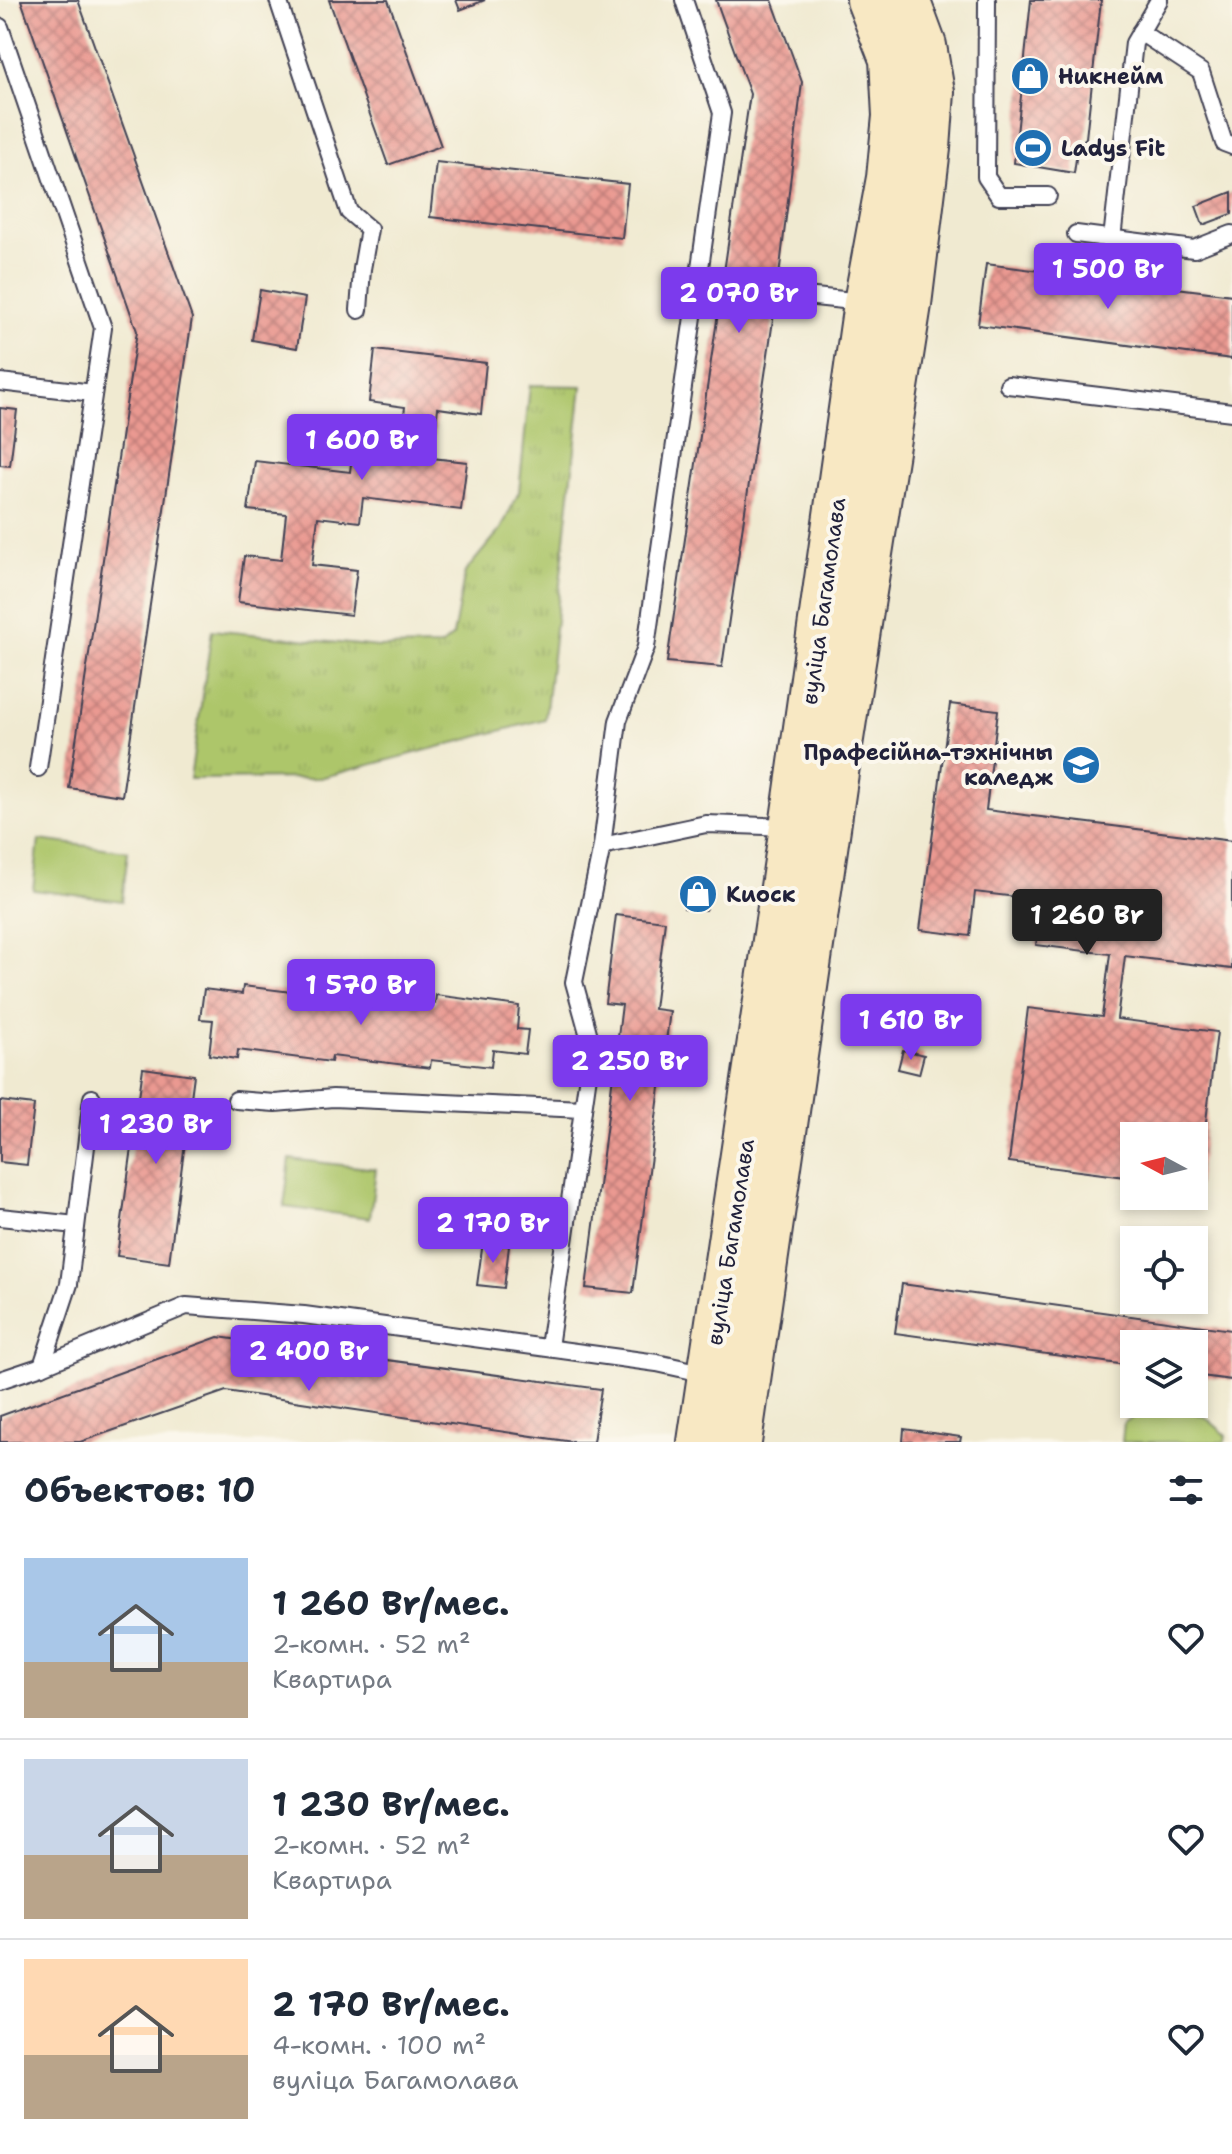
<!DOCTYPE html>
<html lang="ru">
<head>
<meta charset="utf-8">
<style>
	:root { --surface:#fff; --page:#f2f2f3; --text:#1f2937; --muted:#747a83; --line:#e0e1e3; --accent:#7c3aed }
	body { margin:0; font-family:"Shantell Sans",sans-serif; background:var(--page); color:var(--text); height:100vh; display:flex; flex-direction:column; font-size:30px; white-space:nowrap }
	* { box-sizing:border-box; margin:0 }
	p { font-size:26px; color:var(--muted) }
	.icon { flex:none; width:44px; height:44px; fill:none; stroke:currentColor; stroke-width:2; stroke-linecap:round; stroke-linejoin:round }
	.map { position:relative; height:1442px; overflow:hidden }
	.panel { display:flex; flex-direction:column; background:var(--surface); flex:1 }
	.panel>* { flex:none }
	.needle { width:52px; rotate:277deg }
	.controls { position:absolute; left:1120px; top:1122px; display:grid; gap:16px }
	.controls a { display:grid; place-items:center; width:88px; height:88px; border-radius:0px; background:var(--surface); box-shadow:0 4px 12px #0003; font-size:40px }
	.price { position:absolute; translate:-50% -68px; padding:0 18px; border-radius:8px; background:var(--accent); color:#fff; font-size:26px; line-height:52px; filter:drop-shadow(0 2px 4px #0008) }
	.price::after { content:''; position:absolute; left:50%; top:48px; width:24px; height:18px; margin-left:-12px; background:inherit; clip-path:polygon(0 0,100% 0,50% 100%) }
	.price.active { background:#222; color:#fff }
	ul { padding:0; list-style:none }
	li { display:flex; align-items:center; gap:24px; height:200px; padding:0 24px }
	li+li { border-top:2px solid var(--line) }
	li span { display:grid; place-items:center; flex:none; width:224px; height:160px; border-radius:0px; color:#555 }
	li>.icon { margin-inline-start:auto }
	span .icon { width:96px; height:96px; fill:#fffc; stroke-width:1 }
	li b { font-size:34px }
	h2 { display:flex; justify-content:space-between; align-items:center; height:96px; padding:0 24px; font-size:34px }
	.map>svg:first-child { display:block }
</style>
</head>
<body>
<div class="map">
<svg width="1232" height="1442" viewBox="0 0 1232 1442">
	<defs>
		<pattern id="park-tufts" width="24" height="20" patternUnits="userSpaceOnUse" patternTransform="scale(2)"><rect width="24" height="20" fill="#adc66b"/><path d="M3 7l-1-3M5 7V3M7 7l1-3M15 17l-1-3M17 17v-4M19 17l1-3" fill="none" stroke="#95aa5e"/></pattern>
		<pattern id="building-cross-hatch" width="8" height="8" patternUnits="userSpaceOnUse" patternTransform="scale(2)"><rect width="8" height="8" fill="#ea9991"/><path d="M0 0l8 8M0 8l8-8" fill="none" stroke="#bd7c78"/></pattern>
	</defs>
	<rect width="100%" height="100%" fill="#fbf7ec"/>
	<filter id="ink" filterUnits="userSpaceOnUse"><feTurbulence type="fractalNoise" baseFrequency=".0125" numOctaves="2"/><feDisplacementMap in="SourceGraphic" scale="16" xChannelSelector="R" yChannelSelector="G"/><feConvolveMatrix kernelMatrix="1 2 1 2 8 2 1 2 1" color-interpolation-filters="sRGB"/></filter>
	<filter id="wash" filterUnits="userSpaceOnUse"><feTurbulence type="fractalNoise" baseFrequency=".006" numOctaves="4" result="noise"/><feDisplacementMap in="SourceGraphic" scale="32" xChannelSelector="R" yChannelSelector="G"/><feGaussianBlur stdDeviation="1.8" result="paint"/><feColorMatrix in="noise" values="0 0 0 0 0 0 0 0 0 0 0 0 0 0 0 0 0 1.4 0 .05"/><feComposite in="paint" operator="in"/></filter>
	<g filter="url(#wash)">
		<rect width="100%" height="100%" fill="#f0ead1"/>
		<polygon fill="url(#park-tufts)" stroke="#687453" stroke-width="2" points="530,385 582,386 545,719 320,778 190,779 212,630 378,647 441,646 453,636 465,572 501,529 519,492"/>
		<g fill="#adc66b" stroke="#687453" stroke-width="2">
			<polygon points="39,840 128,851 122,901 33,890"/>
			<polygon points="290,1159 376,1169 370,1218 284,1207"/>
			<polygon points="1179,1408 1204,1416 1226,1435 1225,1442 1122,1442 1124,1422 1150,1409"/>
		</g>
		<g id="blocks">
			<g fill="url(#building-cross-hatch)">
				<polygon points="21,0 78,0 192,318 122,796 69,788 137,331"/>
				<polygon points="329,0 388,0 441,146 388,165"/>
				<polygon points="456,0 485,0 460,10"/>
				<polygon points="716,0 772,0 802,82 777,293 722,667 667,662 750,94"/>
				<polygon points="1031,0 1101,0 1086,138 1078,145 1074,173 1014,163"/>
				<polygon points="436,162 628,184 622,238 430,217"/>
				<polygon points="1232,192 1232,214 1203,225 1196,206"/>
				<polygon points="986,264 1232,295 1232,359 978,325"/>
				<polygon points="260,290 305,298 297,348 252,340"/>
				<polygon points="375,350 486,363 481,414 438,408 432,458 467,462 461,510 363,498 360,522 318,517 312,565 357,570 351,615 238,602 244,556 281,560 286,514 248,510 255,461 350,472 353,447 399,452 405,407 369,402"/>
				<polygon points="0,408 17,410 10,466 0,465"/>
				<polygon points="950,704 998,710 986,810 1232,841 1232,969 1125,956 1117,1019 1217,1032 1198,1186 1194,1185 1194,1136 1134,1136 1134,1178 1009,1162 1028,1008 1102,1017 1110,954 1036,945 1042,900 975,892 970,936 920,930"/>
				<polygon points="686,882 708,884 711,898 705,910 684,908"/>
				<polygon points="616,915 665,921 654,1009 670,1011 633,1293 586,1288 622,1005 605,1003"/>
				<polygon points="243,986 340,998 341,991 435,1003 436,995 519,1006 517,1029 528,1030 525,1054 493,1050 491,1067 431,1060 430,1068 332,1056 331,1062 238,1050 237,1059 209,1055 213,1020 200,1019 204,989 242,994"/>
				<polygon points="903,1050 924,1055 919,1074 898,1069"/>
				<polygon points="143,1068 194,1075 169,1263 117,1256"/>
				<polygon points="0,1101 34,1105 27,1165 0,1162"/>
				<polygon points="483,1242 509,1246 504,1288 477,1285"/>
				<polygon points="902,1284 1232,1330 1232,1380 1194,1375 1194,1344 1134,1344 1134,1366 895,1333"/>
				<polygon points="218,1337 601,1389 593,1442 573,1442 226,1391 80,1442 0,1442 0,1416"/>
				<polygon points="904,1429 961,1437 960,1442 903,1442"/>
			</g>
		</g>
	</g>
	<g filter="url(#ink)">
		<use href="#blocks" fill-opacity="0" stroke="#414052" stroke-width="2"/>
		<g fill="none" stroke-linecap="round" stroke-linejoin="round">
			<g stroke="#414052" stroke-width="20">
				<g id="lane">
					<polyline points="278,0 349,212 369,229 362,269 359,310"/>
					<polyline points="987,0 986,177 999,196 1048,196"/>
					<polyline points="0,27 103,328 38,768"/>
					<polyline points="1140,32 1201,72 1224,143 1232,146"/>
					<polyline points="1076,234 1194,249 1232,234"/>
					<polyline points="1112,239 1134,43 1159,0"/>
					<polyline points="697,285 721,286"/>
					<polyline points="777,293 862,302"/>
					<polyline points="0,382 93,393"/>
					<polyline points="1008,385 1232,412"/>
					<polyline points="602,846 706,824 791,827"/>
					<polyline points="236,1100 275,1103 333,1098 583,1109"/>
					<polyline points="0,1217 76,1225"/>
					<polyline points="549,1347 592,1047 574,982 602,846 618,721 646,647 722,113 684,0"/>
					<polyline points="42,1366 69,1284 92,1098"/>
					<polyline points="0,1380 42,1366 186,1306 304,1315 657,1363 707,1374"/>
				</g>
			</g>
			<g stroke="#414052" stroke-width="48">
				<g id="secondary">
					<polyline points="700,1442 792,827 866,303 889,178 895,116 892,59 869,0"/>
					<polyline points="739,1442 840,745 909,304 928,148 932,92 924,46 907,0"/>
				</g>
			</g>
			<use href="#lane" stroke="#fff" stroke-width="16"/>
			<use href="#secondary" stroke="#f8e8c3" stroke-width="44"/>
		</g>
	</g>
	<defs>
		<g id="shop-disc" transform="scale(2)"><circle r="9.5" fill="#1f6fb2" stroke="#fbf7ec"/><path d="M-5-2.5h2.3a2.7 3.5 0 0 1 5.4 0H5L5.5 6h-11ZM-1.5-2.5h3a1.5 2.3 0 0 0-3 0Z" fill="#fff"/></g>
		<g id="stadium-disc" transform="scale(2)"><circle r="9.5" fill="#1f6fb2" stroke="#fbf7ec"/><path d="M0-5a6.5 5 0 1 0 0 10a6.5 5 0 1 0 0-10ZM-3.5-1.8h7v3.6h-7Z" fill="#fff"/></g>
		<g id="university-disc" transform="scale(2)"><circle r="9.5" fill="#1f6fb2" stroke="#fbf7ec"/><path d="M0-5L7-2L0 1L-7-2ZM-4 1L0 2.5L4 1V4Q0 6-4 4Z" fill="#fff"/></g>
	</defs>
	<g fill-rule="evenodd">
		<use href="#shop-disc" x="1030" y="76"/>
		<use href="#stadium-disc" x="1033" y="148"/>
		<use href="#university-disc" x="1081" y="765"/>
		<use href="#shop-disc" x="698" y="894"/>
	</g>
	<g text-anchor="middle" stroke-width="8" stroke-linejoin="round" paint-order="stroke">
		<g font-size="22" font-weight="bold" fill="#22223b" stroke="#fbf7ec" text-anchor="start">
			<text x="1058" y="84">Никнейм</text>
			<text x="1061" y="156">Ladys Fit</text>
			<text x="1053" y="760" text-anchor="end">Прафесійна-тэхнічны<tspan x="1053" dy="25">каледж</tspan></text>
			<text x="726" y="902">Киоск</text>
		</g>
		<g font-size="22" fill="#22223b" stroke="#fbf7ec">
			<text transform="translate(823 601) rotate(-82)" y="8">вуліца Багамолава</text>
			<text transform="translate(730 1242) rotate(-81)" y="8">вуліца Багамолава</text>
		</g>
	</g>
</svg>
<div class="controls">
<a><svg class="needle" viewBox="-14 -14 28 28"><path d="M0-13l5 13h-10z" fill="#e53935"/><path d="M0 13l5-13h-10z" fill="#747a83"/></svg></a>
<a><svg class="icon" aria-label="locate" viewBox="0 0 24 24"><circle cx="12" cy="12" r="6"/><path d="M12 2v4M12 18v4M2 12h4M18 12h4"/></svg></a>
<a><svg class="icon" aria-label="layers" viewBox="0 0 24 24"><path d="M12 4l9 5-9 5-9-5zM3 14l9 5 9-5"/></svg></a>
</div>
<b class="price" style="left:1108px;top:311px">1 500 Br</b>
<b class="price" style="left:739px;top:335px">2 070 Br</b>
<b class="price" style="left:362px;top:482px">1 600 Br</b>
<b class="price active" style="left:1087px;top:957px">1 260 Br</b>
<b class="price" style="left:361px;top:1027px">1 570 Br</b>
<b class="price" style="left:911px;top:1062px">1 610 Br</b>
<b class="price" style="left:630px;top:1103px">2 250 Br</b>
<b class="price" style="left:156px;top:1166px">1 230 Br</b>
<b class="price" style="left:493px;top:1265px">2 170 Br</b>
<b class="price" style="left:309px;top:1393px">2 400 Br</b>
</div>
<section class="panel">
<h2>Объектов: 10<svg class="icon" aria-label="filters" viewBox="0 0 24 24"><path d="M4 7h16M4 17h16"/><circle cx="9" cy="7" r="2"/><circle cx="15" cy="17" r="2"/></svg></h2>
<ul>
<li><span style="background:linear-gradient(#a9c7e8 65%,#b9a48a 0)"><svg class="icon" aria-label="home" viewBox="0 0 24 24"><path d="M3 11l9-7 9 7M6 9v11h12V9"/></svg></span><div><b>1 260 Br/мес.</b><p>2-комн. · 52 m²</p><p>Квартира</p></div><svg class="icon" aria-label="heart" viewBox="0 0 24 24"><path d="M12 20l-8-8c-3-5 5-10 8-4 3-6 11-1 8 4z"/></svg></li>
<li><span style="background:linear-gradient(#c9d6e8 60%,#b9a48a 0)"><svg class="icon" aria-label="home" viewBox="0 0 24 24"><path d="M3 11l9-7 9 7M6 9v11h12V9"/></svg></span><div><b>1 230 Br/мес.</b><p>2-комн. · 52 m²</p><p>Квартира</p></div><svg class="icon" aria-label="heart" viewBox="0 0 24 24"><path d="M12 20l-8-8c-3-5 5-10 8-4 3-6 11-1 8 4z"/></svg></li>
<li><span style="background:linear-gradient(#ffd9b3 60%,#b9a48a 0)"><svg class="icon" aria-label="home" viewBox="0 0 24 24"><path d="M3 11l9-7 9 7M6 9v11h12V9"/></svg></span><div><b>2 170 Br/мес.</b><p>4-комн. · 100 m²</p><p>вуліца Багамолава</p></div><svg class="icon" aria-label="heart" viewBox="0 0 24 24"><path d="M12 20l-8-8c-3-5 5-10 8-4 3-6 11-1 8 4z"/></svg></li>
</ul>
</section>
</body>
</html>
